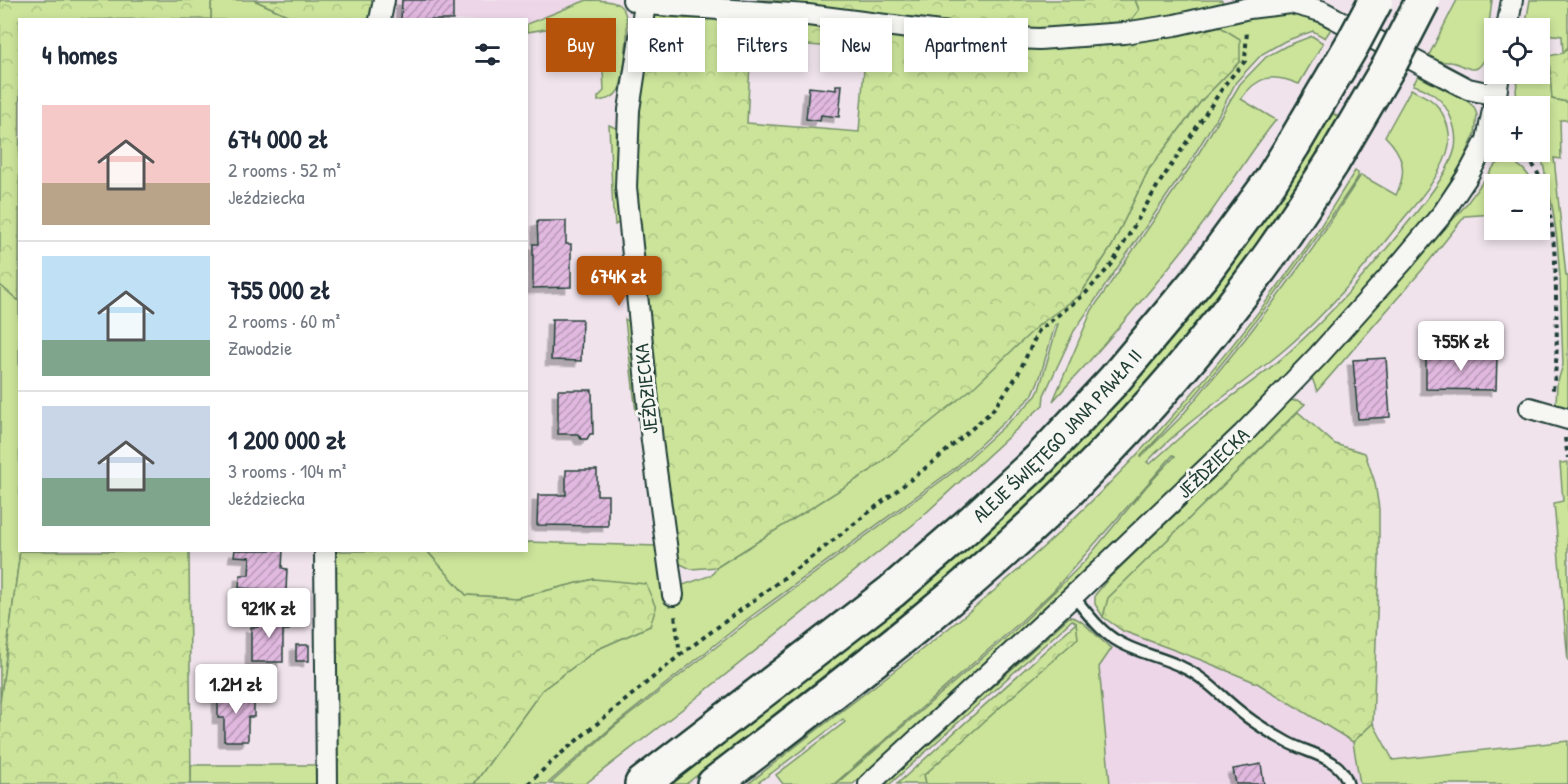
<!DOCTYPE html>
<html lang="en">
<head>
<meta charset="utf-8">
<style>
	:root { --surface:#fff; --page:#f2f2f3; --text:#1f2937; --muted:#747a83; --line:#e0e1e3; --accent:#b45309 }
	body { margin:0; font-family:"Patrick Hand",sans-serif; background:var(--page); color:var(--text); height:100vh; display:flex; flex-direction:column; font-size:22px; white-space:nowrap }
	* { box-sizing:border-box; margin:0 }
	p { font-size:20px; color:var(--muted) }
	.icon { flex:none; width:33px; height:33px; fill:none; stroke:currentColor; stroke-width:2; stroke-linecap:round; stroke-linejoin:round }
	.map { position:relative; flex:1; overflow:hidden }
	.details { position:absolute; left:18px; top:18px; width:510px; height:534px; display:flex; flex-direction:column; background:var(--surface); border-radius:0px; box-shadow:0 3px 9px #0003 }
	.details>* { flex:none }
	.guide { position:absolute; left:546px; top:18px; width:570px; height:54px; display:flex; gap:12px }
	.controls { position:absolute; left:1484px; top:18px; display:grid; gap:12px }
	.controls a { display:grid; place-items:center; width:66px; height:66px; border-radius:0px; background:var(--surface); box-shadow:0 3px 9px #0003; font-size:30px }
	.price { position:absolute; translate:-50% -51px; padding:0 14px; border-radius:6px; background:#fff; color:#222; font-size:20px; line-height:39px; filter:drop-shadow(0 2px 3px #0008) }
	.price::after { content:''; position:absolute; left:50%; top:36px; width:18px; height:14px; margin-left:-9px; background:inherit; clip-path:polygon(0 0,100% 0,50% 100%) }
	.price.current { background:var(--accent); color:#fff }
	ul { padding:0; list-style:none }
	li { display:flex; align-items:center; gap:18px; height:150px; padding:0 24px }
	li+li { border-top:2px solid var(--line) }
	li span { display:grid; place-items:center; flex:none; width:168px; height:120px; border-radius:0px; color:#555 }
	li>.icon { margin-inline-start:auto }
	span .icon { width:72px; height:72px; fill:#fffc; stroke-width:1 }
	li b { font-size:26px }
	h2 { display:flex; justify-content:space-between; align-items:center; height:72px; padding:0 24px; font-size:26px }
	.chip { padding:0 21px; border-radius:0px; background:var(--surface); box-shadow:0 3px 9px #0003; font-size:21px; line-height:54px }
	.chip.current { background:var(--accent); color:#fff }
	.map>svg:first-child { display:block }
</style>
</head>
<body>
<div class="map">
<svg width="1568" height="784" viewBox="0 0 1568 784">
	<defs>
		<pattern id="forest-crowns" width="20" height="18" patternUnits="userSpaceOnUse" patternTransform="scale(1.5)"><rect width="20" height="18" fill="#cbe49a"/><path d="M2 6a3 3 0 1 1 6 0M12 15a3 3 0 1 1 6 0" fill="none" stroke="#aec485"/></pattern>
		<pattern id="building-hatch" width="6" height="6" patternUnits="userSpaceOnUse" patternTransform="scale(1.5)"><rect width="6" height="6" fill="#e1b8df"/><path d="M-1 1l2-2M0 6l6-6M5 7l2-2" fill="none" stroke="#b697b6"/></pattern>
		<filter id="shadow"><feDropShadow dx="-5.5" dy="5.5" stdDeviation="0" flood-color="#0004"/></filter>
	</defs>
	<rect width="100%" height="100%" fill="#f0e3ec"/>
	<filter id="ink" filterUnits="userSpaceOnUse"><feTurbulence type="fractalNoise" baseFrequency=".0167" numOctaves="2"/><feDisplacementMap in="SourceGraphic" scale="12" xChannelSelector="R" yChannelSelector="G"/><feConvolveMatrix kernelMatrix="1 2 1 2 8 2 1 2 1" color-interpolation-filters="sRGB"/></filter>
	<g filter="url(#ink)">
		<g fill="#ecd6e8">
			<polygon points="390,0 587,0 527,24 526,20 386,20"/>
			<polygon points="1123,631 1201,660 1257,683 1353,742 1360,784 1110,784 1099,666"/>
		</g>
		<g fill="#cbe49a" stroke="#759067" stroke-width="1.5">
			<polygon points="217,0 254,0 296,19 211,20 211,3"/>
			<path d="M587,0C596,0 612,0 619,5C625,9 626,16 627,22C628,33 624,83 618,91C613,99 607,99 598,101V97L604,91L601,31L570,25L527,32V24Z"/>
			<polygon points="1135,0 1221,0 1226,5 1124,29 1139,10"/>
			<path d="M1457,0H1492L1485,58C1476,79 1465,64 1451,62C1440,61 1439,63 1428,57Z"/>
			<polygon points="1530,0 1568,0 1568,47 1563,53 1562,36 1546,34 1546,31 1539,30 1539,28 1525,28"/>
			<path d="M1274,13C1299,14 1309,17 1331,29L1325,38L1313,31L1285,41L1262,54L1236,82L1222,109L1188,165L1074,331L1044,395L1043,405L915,523L685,707L585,784H550L614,727L748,622L956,470L1021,411L1036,396L1039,390L1058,324L1055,325L1040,377L1032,396L955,468L746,620L613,726L547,784H474L542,690L598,649L650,626L594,579L516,598L466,595L427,551L526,550L527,542L657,546L669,607L681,604L680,593L683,585L712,575L717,567L870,471L1040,324L1080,295L1112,246L1149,169L1202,100L1240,61L1214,23Z"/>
			<path d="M1312,36L1323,43L1299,84C1272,73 1258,75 1241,99L1276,120C1248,154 1226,193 1199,229C1153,289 1104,346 1053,401L1092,310L1191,166L1240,84L1266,57L1286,46Z"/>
			<polygon points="1539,49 1543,50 1543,53 1549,56 1552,99 1568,102 1568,120 1560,120 1561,159 1554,158 1566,276 1568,276 1568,415 1558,410 1556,403 1557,384 1563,365 1560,278 1557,240 1553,211 1542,159 1538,152 1539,106 1518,106 1516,91 1518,74 1539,74"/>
			<path d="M1418,76L1467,101L1474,107L1477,115L1475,134L1462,163L1435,207L1396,254L1342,317L1206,460L1054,604L853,784H836L1018,627L1054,592L1085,561L1146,487L1175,456L1173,455L1053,591L1017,625L834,784H783L776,775L845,722L843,719L773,772L756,784H748C837,712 931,647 1017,571C1129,472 1229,358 1314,236C1328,215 1341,193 1355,171L1358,173V177C1292,276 1223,369 1141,456V457L1180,418L1245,339L1284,288L1313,248L1361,175L1396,195C1408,171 1403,154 1385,136L1411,89C1418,93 1425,96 1431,100C1444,110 1451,129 1449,145C1445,170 1420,199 1404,218C1368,263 1328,313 1284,350C1240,387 1186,420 1147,462L1150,464C1166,450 1182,435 1198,422C1228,398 1260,378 1289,352C1332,314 1370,269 1406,225C1422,206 1450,172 1455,148C1458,130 1449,105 1434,95C1428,90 1421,87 1413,85Z"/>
			<path d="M1332,113L1340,118C1297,188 1252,257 1200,320C1142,392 1078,460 1010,523C963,566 913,605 864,644C805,690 745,737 686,784H665L915,590L1299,163Z"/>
			<polygon points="609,125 616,128 620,222 615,225 614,212 613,211"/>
			<path d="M1503,161C1518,160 1527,172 1534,184H1494V214L1465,216L1422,270L1317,391L1312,378L1465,206L1495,165Z"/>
			<polygon points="0,285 19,301 20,551 0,703"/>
			<polygon points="625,319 631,323 640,403 636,412"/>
			<polygon points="1297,400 1305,404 1109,598 1103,617 1095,604 1095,595 1109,578 1224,468 1289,401"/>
			<polygon points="1568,462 1568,661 1554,503 1563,501 1560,463"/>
			<path d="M1069,617C1083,616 1098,641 1112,648L1099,667L1110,784H926L924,775L1077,638L1076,623L1072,620L890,784H885Z"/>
			<polygon points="1373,723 1393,760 1568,741 1568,784 1360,784 1353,742"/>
			<rect x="191" y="765" width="125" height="19"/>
		</g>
		<g fill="url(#forest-crowns)" stroke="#759067" stroke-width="1.5">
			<polygon points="0,0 217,0 211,3 211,19 20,20 19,301 0,285"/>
			<polygon points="254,0 374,0 370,19 296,19"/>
			<polygon points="693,0 1135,0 1139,10 1124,29 1042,34"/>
			<polygon points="659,11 829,26 835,35 835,47 751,41 747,123 859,132 867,30 938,37 1214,23 1240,39 1240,61 1202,100 1149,169 1112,246 1080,295 1040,324 975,386 870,471 717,567 691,569 674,561 646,331 633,151 647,20"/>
			<polygon points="1568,47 1568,102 1552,99 1549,56 1563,53"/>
			<polygon points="1298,412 1335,444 1365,453 1375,483 1379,509 1379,560 1373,723 1353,742 1257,683 1201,660 1123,631 1103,617 1108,598"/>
			<polygon points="20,551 189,551 191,784 0,784 0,703"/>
			<polygon points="335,551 427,551 466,595 516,598 594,579 646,584 656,608 650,626 598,649 542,690 474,784 335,784"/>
			<polygon points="1076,623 1078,638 924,775 926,784 897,784"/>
		</g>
		<g fill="url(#building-hatch)" stroke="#1f3d34" stroke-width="1.5" filter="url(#shadow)">
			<polygon points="402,0 453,0 453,20 401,20"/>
			<polygon points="836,85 842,85 839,117 821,115 820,121 806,119 809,87 836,90"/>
			<polygon points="537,221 566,221 566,244 571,244 571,287 533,288 533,244 538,244"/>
			<polygon points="552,319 582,319 581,361 551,360"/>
			<polygon points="1446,348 1458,348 1458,355 1497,356 1496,390 1426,389 1426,355 1446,355"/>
			<polygon points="1386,358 1390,417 1358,419 1353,360"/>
			<polygon points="558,390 592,390 593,434 590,434 587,439 581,439 578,434 558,434"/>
			<polygon points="566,470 597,470 597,495 608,495 608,526 537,525 538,495 566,495"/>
			<polygon points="235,550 283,550 282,568 287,569 286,591 239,588 240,575 249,575 250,557 234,556"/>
			<polygon points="258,616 289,616 289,630 283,630 283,662 251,662 251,627 258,627"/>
			<rect x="296" y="645" width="13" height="16"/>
			<polygon points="218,693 254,693 254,717 248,717 248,741 224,741 224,718 218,718"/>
			<polygon points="1261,764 1264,784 1236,784 1233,769"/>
		</g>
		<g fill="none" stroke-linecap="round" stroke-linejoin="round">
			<g stroke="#1f3d34" stroke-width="14">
				<path id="lane" d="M1073,596C1086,611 1098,629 1114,639C1135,653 1160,656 1182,667C1204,677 1219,694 1237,709C1252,722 1269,732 1287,742C1308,754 1342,757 1348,784"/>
			</g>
			<g stroke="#1f3d34" stroke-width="24">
				<g id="street">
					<polyline points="633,0 645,4 629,110 626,187 652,441 673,595"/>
					<polyline points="645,4 808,15 940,32 993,37 1039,39 1124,33 1175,25 1249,8 1291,3 1321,11 1468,89 1496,95 1487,140 1467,177 1443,213 1403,261 1318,356 1243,434 1073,596 869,784"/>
					<polyline points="380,20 384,0"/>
					<polyline points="1507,28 1512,0"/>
					<polyline points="1496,95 1499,74"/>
					<polyline points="1530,408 1568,419"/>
					<polyline points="325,550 327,784"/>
				</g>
			</g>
			<g stroke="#1f3d34" stroke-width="38">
				<g id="highway">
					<path id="s1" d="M642,784L891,592L972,522L1041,458L1114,380L1202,275L1270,182L1293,145"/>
					<path d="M714,784C837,689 963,596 1074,485C1145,414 1212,336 1271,254C1292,224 1312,194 1332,163"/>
				</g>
			</g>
			<g stroke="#1f3d34" stroke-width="4" stroke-dasharray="4.5 4.5" stroke-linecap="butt">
				<polyline points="1488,56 1490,39"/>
				<path d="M1519,152C1524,157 1531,162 1535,168C1554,201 1556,265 1556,303C1557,334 1558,364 1552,394"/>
				<polyline points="1565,438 1568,458"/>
				<polyline points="680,655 808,560 937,459 992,411 1017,376 1039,330 1084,295 1112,264 1158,185 1226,83 1245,61 1247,30"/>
				<polyline points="528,784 558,756 680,655 675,615"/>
			</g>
			<use href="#lane" stroke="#f6f6f2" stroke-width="9"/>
			<use href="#street" stroke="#f6f6f2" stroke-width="20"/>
			<use href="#highway" stroke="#f6f6f2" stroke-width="33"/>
			<g stroke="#1f3d34" stroke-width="38" stroke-linecap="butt">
				<g id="highway-bridge">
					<polyline points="1293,145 1352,45 1376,0"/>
					<polyline points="1332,163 1390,64 1423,0"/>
				</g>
			</g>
			<use href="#highway-bridge" stroke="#f6f6f2" stroke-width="33"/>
		</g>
	</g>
	<g text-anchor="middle" stroke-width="6" stroke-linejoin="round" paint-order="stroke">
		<g font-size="20" fill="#1f3d34" stroke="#f6f6f2">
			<text transform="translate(646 389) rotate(-96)" y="7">JEŹDZIECKA</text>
			<text dy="7" stroke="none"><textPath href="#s1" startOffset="543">ALEJE ŚWIĘTEGO JANA PAWŁA II</textPath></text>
			<text transform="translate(1213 463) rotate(-44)" y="7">JEŹDZIECKA</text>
		</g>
	</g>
</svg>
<div class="controls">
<a><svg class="icon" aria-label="locate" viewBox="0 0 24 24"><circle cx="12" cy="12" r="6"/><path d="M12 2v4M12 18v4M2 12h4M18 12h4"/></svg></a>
<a>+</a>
<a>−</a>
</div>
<b class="price current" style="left:619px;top:307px">674K zł</b>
<b class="price" style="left:1461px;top:372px">755K zł</b>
<b class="price" style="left:269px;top:639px">921K zł</b>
<b class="price" style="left:236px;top:715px">1.2M zł</b>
<div class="guide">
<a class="chip current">Buy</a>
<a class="chip">Rent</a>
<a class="chip">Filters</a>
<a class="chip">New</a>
<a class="chip">Apartment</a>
</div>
<section class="details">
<h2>4 homes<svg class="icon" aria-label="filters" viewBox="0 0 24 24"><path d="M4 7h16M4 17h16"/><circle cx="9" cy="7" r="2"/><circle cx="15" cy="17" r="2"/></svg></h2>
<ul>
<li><span style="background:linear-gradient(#f6c9c9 65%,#b9a48a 0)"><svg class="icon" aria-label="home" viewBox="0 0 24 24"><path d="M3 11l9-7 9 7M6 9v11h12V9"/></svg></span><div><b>674 000 zł</b><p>2 rooms · 52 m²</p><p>Jeździecka</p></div></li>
<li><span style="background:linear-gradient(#bfe0f5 70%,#7fa58c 0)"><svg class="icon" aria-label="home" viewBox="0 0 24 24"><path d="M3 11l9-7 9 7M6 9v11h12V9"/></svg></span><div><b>755 000 zł</b><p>2 rooms · 60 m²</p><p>Zawodzie</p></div></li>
<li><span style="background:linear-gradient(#c9d6e8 60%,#7fa58c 0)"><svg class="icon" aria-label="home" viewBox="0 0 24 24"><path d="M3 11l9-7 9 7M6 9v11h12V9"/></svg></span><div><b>1 200 000 zł</b><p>3 rooms · 104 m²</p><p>Jeździecka</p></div></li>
</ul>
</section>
</div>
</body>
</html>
